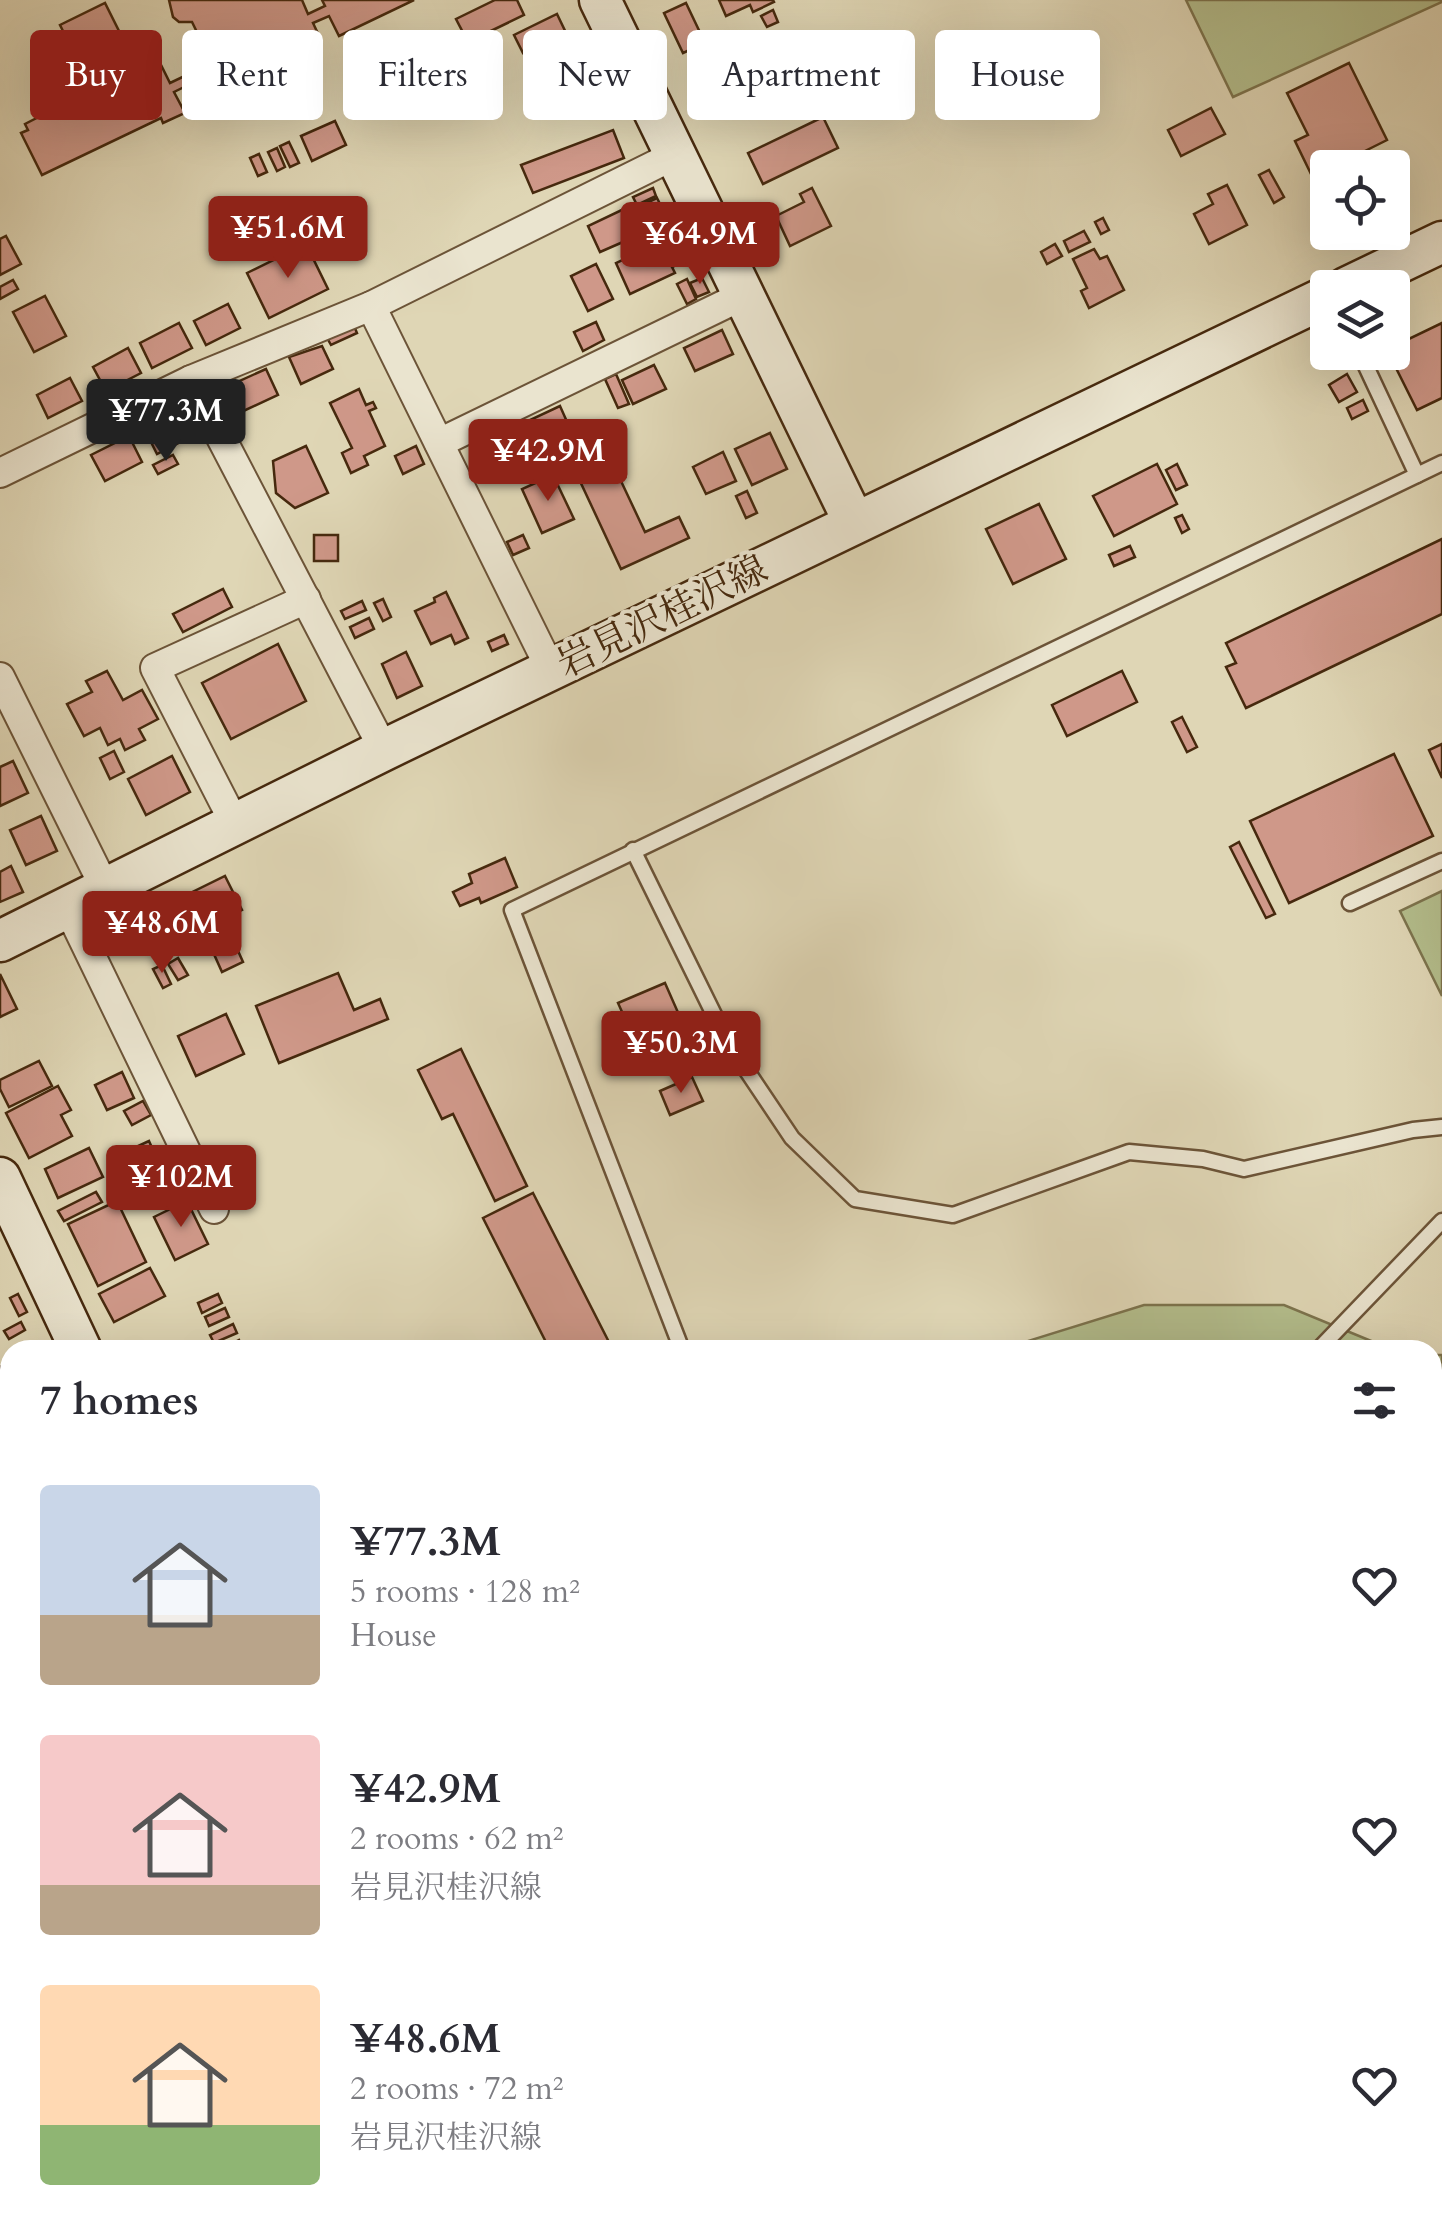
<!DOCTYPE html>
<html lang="en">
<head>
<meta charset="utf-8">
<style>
	:root { --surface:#fff; --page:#f7f7f7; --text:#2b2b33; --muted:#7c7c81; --accent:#8f2418 }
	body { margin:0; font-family:Cardo,"Noto Serif JP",serif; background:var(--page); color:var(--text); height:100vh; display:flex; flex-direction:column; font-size:38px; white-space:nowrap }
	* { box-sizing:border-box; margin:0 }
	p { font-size:32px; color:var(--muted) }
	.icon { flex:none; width:55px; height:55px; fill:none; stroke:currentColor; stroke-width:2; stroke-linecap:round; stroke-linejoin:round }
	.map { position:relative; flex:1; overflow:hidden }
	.details { position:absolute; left:0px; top:1340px; width:1442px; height:890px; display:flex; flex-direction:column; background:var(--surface); border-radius:30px 30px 0 0; box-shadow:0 10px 40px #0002 }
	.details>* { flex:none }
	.banner { position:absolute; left:30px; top:30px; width:1382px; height:90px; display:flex; gap:20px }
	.tools { position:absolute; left:1310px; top:150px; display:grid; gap:20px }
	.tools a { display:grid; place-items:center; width:100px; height:100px; border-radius:10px; background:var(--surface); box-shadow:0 10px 40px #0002; font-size:50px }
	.price { position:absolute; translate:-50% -85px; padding:0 22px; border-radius:10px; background:var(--accent); color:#fff; font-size:32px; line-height:65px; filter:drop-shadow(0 2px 5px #0008) }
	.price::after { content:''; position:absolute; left:50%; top:60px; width:30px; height:22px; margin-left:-15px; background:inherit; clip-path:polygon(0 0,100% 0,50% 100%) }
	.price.current { background:#222; color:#fff }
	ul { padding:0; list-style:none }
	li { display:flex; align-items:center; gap:30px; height:250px; padding:0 40px }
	li span { display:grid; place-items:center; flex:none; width:280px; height:200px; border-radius:10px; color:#555 }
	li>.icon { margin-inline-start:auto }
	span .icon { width:120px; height:120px; fill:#fffc; stroke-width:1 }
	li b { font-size:42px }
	h2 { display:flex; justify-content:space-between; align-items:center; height:120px; padding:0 40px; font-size:42px }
	.chip { padding:0 35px; border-radius:10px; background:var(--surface); box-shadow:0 10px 40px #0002; font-size:35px; line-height:90px }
	.chip.current { background:var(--accent); color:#fff }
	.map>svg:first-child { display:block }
</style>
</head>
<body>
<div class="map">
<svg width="1442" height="2230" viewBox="0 0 1442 2230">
	<rect width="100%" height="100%" fill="#dfd6b5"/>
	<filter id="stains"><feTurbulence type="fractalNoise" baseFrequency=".002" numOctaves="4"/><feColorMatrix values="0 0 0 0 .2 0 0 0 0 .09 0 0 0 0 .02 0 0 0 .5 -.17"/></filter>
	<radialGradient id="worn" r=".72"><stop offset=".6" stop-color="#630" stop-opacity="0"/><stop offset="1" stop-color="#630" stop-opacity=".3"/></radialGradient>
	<g fill="#b3bd8c" stroke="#7c734d" stroke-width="2.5">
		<polygon points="1186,0 1442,0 1442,2 1233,97"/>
		<polygon points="1442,891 1442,996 1400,911"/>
		<polygon points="1144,1305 1284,1305 1393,1350 999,1350"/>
		<polygon points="1433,1355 1442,1355 1442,1480 1433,1484"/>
		<polygon points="1442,1616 1442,1692 1433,1671 1433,1620"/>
	</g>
	<g fill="#cf9889" stroke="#46290e" stroke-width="2.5">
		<polygon points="169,0 302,0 308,14 325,6 322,0 414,0 339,36 329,16 313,23 320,38 223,85 217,71 174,92 185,113 163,123 161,118 42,175 21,133 28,130 25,124 68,102 71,108 95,97 82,70 75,74 65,53 72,49 60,25 105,3 141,75 161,65 170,83 212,63 192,22 179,22 173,17"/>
		<polygon points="495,0 517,0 524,15 468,42 456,19"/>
		<polygon points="719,0 773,0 774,2 753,12 750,5 726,16"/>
		<polygon points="686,3 705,43 683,53 664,13"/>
		<polygon points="773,10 778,22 767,27 761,16"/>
		<polygon points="557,14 568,37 548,47 546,42 523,53 514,35"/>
		<polygon points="1349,63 1387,140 1359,154 1365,168 1328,168 1327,207 1295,141 1308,135 1287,93"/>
		<polygon points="792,89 797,99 765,115 760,104"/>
		<polygon points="1211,108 1225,134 1181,156 1168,130"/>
		<polygon points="823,117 838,148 763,184 748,153"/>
		<polygon points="335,121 346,145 312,161 301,136"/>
		<polygon points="613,130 624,158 533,193 521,165"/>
		<polygon points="289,142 299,163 290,167 280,146"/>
		<polygon points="277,148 285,167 277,171 268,152"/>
		<polygon points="259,154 267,172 258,176 250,158"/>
		<polygon points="1269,170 1284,197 1274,203 1259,175"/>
		<polygon points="1227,185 1247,225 1209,244 1194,214 1213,204 1208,194"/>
		<polygon points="653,188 656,196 637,205 633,197"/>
		<polygon points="812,188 831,226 790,246 776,216 804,202 800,194"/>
		<polygon points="657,198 661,206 645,213 642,205"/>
		<polygon points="626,208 639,235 600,252 588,226"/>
		<polygon points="766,212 772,223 751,234 745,222"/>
		<polygon points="1103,218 1109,230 1101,234 1095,222"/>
		<polygon points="1084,231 1090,242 1069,252 1064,241"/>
		<polygon points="6,236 21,264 0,275 0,239"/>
		<polygon points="669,238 681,263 672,267 675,273 630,294 616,263"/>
		<polygon points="306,244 328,289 269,318 247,273"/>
		<polygon points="1055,244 1062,256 1047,264 1041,252"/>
		<polygon points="1094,249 1100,259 1107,256 1124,290 1089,308 1081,291 1087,288 1073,259"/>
		<polygon points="596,264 613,299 588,311 571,276"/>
		<polygon points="702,278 709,292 697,297 690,283"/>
		<polygon points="687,279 696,299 687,304 677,284"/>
		<polygon points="13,280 18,289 0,299 0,287"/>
		<polygon points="45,296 66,336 34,352 13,312"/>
		<polygon points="228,304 240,328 206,345 194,321"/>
		<polygon points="352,321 357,333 331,345 325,334"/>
		<polygon points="596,322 604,340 583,351 574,332"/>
		<polygon points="179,323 192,348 152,368 140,343"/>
		<polygon points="1442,323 1442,398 1417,410 1388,352 1392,352 1392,347"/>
		<polygon points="722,330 733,354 695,371 684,348"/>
		<polygon points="322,346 333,369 301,384 289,357"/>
		<polygon points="128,348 141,373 106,391 93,367"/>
		<polygon points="654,365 666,389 633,404 622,380"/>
		<polygon points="266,369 278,395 239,413 226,387"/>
		<polygon points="616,374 629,404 618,408 605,379"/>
		<polygon points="1347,374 1357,392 1339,402 1329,385"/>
		<polygon points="70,378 82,401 48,418 37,395"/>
		<polygon points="359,389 366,405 373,402 376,408 369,411 385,446 364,456 368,465 351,473 342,453 352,448 330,403"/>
		<polygon points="1363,400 1368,411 1352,419 1347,408"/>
		<polygon points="560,406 572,433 527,453 515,427"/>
		<polygon points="186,409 198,433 157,454 145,430"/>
		<polygon points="770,433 787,469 752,485 735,449"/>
		<polygon points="129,436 142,462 105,481 91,455"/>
		<polygon points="306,446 328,493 295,508 276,493 273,461"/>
		<polygon points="416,446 424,464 403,474 395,456"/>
		<polygon points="601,451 605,461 615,456 625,477 620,479 645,532 679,517 689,538 621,569 572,464"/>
		<polygon points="723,452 736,481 706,494 693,467"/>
		<polygon points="173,455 178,464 158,474 153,465"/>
		<polygon points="1157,464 1177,504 1114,536 1093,496"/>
		<polygon points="1177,464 1187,485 1176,490 1166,470"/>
		<polygon points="553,475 574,519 542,533 522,489"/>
		<polygon points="747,491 757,513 746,518 736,496"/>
		<polygon points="1039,504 1066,559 1013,584 986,529"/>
		<polygon points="1182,515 1189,529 1182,533 1175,518"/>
		<rect x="314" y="535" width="24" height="26"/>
		<polygon points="523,535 529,548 513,555 507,542"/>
		<polygon points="1442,539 1442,614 1246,708 1226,667 1236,663 1226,643"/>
		<polygon points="1130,546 1135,557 1114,566 1109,555"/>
		<polygon points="223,589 232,607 183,632 173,614"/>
		<polygon points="446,592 468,638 455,644 451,635 431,644 415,611 435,602 434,598"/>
		<polygon points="383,599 391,617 383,621 374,603"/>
		<polygon points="362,601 366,610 345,619 341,611"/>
		<polygon points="369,618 374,629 355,638 350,627"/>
		<polygon points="504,635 508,644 492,651 488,642"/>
		<polygon points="278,644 306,701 231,739 202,683"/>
		<polygon points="406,652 422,686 397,698 382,664"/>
		<polygon points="107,671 123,700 142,690 158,719 139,729 145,740 125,750 120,739 108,745 100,728 84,736 67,704 92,692 86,681"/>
		<polygon points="1122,671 1137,702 1067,736 1052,705"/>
		<polygon points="1182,717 1197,747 1187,752 1172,722"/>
		<polygon points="1442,744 1442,778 1429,750"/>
		<polygon points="114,751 124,772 110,779 100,758"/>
		<polygon points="1394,754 1433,836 1289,903 1250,821"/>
		<polygon points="172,756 190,792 146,815 128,779"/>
		<polygon points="13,761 28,793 0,806 0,767"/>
		<polygon points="41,816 57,851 26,865 10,830"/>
		<polygon points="1239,842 1275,914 1266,918 1230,847"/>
		<polygon points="505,858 517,887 481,903 479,898 460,906 453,892 472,883 469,874"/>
		<polygon points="11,866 23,892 0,902 0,872"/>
		<polygon points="225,876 242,910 182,940 166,905"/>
		<polygon points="153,895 163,915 143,925 134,904"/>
		<polygon points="230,933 243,962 222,972 209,943"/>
		<polygon points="178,958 188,975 178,980 168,964"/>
		<polygon points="162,965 171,984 163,988 153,969"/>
		<polygon points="338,973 354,1010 380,999 388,1019 279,1063 256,1006"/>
		<polygon points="0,974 17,1009 0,1017"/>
		<polygon points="665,983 687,1033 641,1054 618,1003"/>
		<polygon points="226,1014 244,1054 196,1076 178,1036"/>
		<polygon points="461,1049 527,1186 495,1201 453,1114 442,1119 418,1070"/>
		<polygon points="39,1061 52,1086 9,1107 0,1089 0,1080"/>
		<polygon points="122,1072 134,1098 107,1110 95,1085"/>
		<polygon points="692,1077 703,1101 670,1115 660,1091"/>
		<polygon points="58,1086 71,1110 61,1115 72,1136 29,1158 6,1113"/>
		<polygon points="143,1101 151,1115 132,1125 124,1111"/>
		<polygon points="149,1141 163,1173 129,1189 114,1157"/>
		<polygon points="89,1148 103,1177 58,1198 45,1169"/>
		<polygon points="185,1177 192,1190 169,1202 162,1189"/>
		<polygon points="96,1192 102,1202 64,1221 58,1211"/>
		<polygon points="533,1193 613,1350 550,1350 483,1218"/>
		<polygon points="117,1201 146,1262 98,1286 68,1224"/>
		<polygon points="187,1201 208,1244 175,1260 154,1217"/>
		<polygon points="150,1268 165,1296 114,1322 99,1294"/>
		<polygon points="18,1294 27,1312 19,1316 10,1298"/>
		<polygon points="218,1294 222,1303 202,1313 198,1303"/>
		<polygon points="225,1308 229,1317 209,1326 205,1317"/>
		<polygon points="21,1322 25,1330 9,1339 4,1331"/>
		<polygon points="233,1324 237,1333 214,1343 210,1335"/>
		<polygon points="239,1340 243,1349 220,1350"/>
		<polygon points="10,1362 10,1410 0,1390 0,1367"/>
		<polygon points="10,1544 10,1568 0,1549"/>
		<polygon points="10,1585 10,1605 7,1606 0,1590"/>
		<polygon points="2,1659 10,1676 1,1680 0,1660"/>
		<polygon points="0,1689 10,1708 10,1712 0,1717"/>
		<polygon points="10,1723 10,1766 0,1746 0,1728"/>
		<polygon points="10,2028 10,2070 0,2075 0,2041 8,2037 4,2031"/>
		<polygon points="1442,2089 1442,2135 1432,2138 1432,2092"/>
		<polygon points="10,2145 10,2192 0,2197 0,2150"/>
		<polygon points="736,2220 816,2220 820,2230 740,2230"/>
		<polygon points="835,2220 845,2220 850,2230 839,2230"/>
		<polygon points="1040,2220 1060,2220 1065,2230 1016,2230"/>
	</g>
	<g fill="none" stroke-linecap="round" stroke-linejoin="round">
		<g stroke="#6c5438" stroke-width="19">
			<g id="lane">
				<polyline points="1364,362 1417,475"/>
				<polyline points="633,850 727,1041 792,1138 855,1199 953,1215 1129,1152 1203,1159 1244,1169 1413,1130 1442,1127"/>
				<polyline points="1350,903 1442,861"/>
				<polyline points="682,1350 512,910 1442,463"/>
				<polyline points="1318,1350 1442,1221"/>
				<polyline points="1432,1781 1442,1800"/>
				<polyline points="0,2211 10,2207"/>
			</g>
		</g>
		<g stroke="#6c5438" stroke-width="32">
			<g id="street">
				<polyline points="371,306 551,670"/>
				<polyline points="191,380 384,750"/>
				<polyline points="439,443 742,296"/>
				<polyline points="0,473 191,380 371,306 675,155"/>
				<polyline points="0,677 106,890"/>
				<polyline points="236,826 155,668 306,599"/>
				<polyline points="68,908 214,1209"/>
				<polyline points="0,1634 10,1630"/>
				<polyline points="0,1827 10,1848"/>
				<polyline points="0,1933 10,1928"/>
				<polyline points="1432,1956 1442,1956"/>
				<polyline points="0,2109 10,2104"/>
				<polyline points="967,2220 971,2230"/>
				<polyline points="1082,2220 1086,2230"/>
				<polyline points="197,2230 218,2220"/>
				<polyline points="1437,2230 1442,2228"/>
			</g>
		</g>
		<g stroke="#46290e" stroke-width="45">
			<g id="secondary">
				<polyline points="600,0 854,522"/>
				<polyline points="1346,288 1442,242"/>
				<polyline points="0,941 384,750 1328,296"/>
				<polyline points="0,1178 81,1350"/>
				<polyline points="653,2220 660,2230"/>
			</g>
		</g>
		<use href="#lane" stroke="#eae4cf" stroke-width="14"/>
		<use href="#street" stroke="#eae4cf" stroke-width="28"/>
		<use href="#secondary" stroke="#eae4cf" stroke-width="40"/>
	</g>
	<g text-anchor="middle" stroke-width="8" stroke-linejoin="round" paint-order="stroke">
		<g font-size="38" fill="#46290e" stroke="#eae4cf">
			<text transform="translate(662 616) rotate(-26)" y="13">岩見沢桂沢線</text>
		</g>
	</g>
	<rect width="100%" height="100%" filter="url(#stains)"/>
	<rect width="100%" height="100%" fill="url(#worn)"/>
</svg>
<div class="tools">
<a><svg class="icon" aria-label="locate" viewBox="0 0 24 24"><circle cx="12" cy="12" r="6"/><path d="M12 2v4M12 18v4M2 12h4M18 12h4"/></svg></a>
<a><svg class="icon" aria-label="layers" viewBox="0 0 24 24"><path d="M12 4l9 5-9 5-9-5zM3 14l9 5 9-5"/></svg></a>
</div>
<b class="price" style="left:288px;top:281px">¥51.6M</b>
<b class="price" style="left:700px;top:287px">¥64.9M</b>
<b class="price current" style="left:166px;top:464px">¥77.3M</b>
<b class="price" style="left:548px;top:504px">¥42.9M</b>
<b class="price" style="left:162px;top:976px">¥48.6M</b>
<b class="price" style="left:681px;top:1096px">¥50.3M</b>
<b class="price" style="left:181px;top:1230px">¥102M</b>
<div class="banner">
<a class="chip current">Buy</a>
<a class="chip">Rent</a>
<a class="chip">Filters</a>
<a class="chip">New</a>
<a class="chip">Apartment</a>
<a class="chip">House</a>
</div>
<section class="details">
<h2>7 homes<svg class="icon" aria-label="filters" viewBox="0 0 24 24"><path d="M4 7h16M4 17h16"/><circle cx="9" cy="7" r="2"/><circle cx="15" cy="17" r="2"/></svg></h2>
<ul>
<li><span style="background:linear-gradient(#c9d6e8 65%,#b9a48a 0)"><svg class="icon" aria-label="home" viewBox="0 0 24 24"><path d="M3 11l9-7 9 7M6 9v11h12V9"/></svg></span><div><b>¥77.3M</b><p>5 rooms · 128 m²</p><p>House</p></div><svg class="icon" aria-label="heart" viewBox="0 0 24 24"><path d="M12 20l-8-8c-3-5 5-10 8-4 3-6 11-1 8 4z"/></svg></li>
<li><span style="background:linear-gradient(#f6c9c9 75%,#b9a48a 0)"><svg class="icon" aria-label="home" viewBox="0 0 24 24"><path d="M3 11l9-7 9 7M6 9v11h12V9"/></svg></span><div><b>¥42.9M</b><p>2 rooms · 62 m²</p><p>岩見沢桂沢線</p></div><svg class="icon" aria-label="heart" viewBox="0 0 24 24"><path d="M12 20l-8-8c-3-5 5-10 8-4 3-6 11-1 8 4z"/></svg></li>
<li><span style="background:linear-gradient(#ffd9b3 70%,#8fb573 0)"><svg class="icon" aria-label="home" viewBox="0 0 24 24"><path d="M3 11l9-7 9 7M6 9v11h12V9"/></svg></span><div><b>¥48.6M</b><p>2 rooms · 72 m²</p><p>岩見沢桂沢線</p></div><svg class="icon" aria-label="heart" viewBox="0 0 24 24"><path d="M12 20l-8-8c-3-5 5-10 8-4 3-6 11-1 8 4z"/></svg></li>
</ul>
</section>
</div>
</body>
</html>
